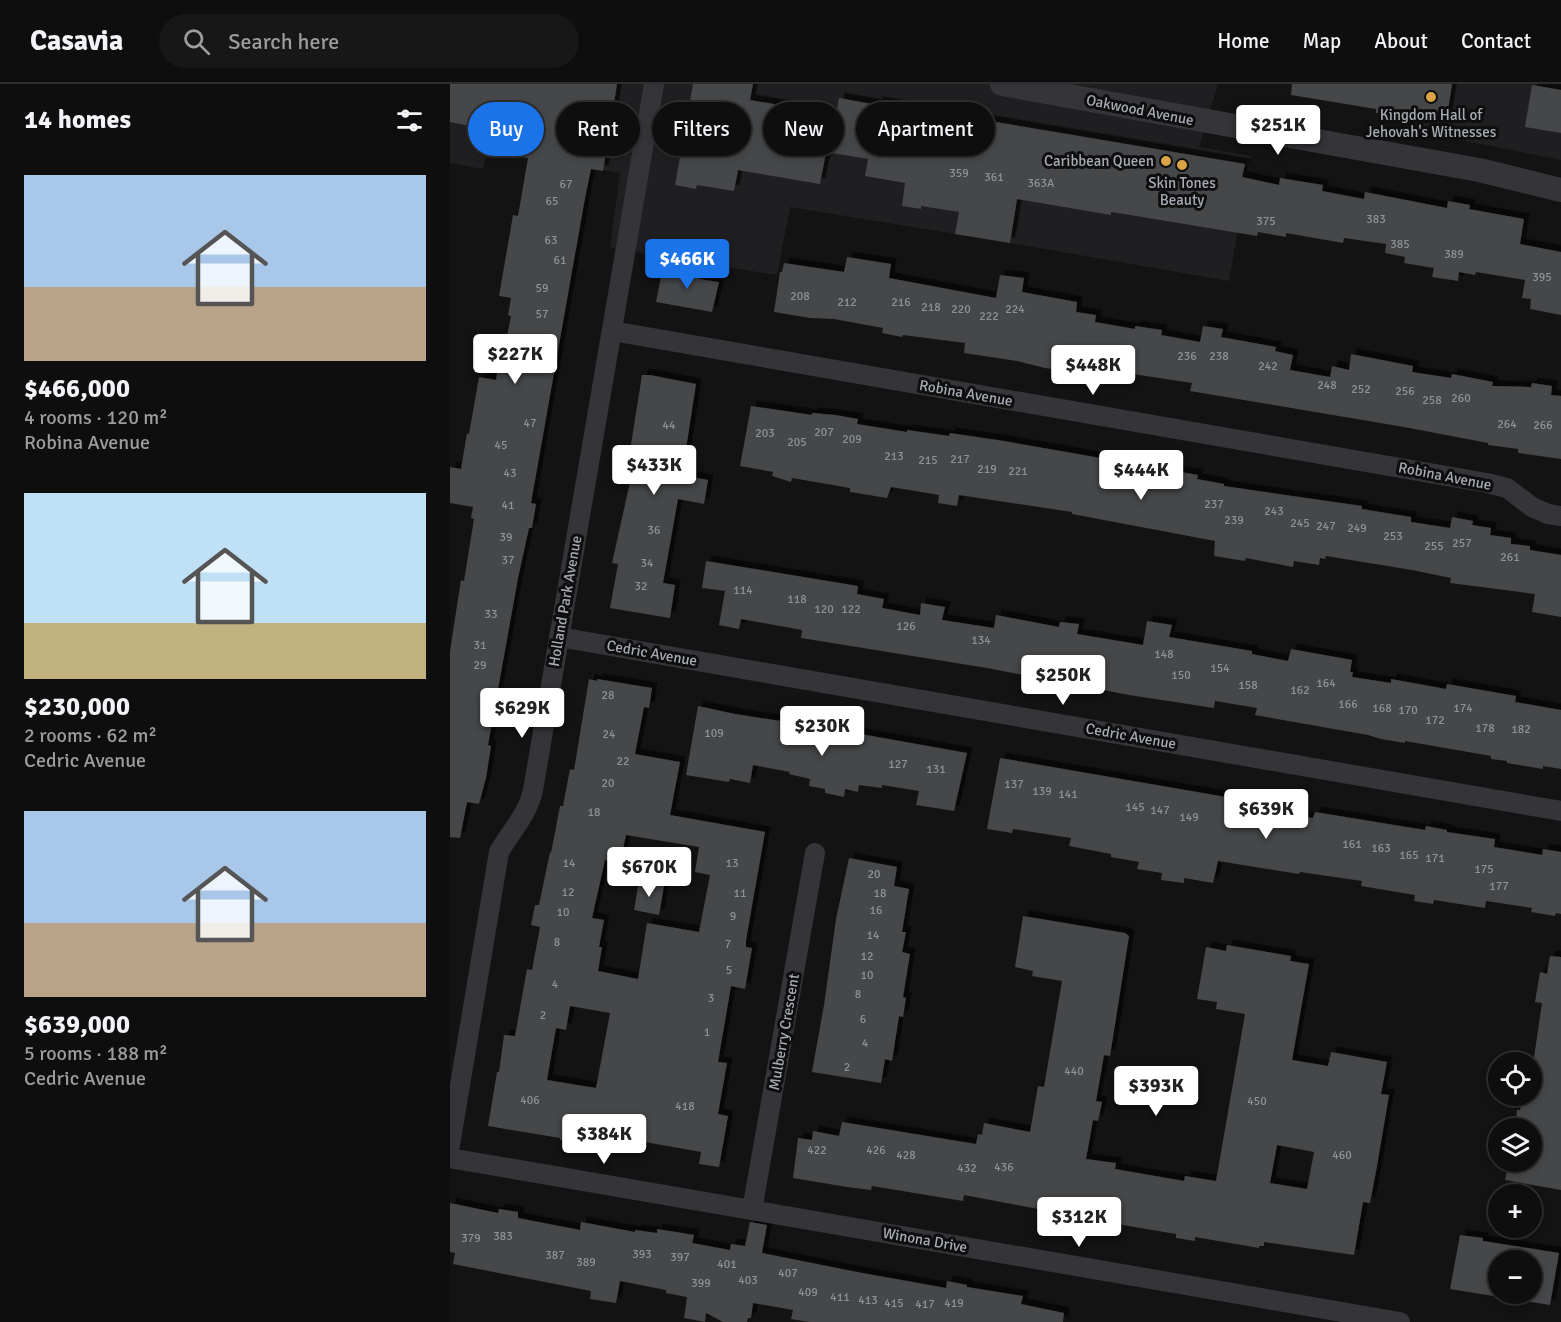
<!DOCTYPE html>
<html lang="en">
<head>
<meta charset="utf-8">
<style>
	:root { --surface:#0e0e0f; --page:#171718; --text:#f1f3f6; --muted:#9b9c9e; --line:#2e2e2f; --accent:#1a73e8 }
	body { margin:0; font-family:Signika,sans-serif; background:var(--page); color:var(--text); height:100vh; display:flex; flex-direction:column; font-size:22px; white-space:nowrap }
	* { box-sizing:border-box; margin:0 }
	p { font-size:20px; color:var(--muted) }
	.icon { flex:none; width:33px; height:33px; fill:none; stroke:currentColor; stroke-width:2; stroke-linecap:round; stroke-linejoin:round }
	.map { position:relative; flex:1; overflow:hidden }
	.drawer { display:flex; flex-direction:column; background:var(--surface); width:450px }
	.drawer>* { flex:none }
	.top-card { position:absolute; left:18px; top:18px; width:570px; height:54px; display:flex; gap:12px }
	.buttons { position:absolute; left:1038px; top:968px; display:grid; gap:12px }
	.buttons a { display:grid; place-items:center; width:54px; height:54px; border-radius:50%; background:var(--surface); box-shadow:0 3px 9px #0003,0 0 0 2px var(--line); font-size:30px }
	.price { position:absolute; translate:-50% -51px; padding:0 14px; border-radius:6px; background:#fff; color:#222; font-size:20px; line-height:39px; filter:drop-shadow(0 2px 3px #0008) }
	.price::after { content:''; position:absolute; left:50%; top:36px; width:18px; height:14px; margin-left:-9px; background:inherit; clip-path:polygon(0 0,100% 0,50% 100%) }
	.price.current { background:var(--accent); color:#fff }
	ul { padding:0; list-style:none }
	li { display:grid; align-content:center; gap:12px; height:318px; padding:0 24px }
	li span { display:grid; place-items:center; height:186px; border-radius:0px; color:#555 }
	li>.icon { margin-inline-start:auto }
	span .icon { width:108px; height:108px; fill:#fffc; stroke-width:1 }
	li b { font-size:26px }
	h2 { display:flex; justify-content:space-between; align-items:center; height:72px; padding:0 24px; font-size:26px }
	.pill { padding:0 21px; border-radius:27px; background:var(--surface); box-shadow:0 3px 9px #0003,0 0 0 2px var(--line); font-size:21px; line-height:54px }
	.pill.current { background:var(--accent); color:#fff }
	header { display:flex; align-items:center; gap:36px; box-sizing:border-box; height:84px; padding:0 30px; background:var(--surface); border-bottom:2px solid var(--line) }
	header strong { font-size:28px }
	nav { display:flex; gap:33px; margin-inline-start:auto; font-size:21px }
	.search { width:420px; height:54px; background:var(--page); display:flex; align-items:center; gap:15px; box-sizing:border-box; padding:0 21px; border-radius:33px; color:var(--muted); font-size:22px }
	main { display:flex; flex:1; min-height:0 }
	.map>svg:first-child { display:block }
</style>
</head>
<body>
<header>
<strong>Casavia</strong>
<div class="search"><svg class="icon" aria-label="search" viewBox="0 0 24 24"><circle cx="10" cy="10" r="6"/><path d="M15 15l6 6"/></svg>Search here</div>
<nav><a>Home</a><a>Map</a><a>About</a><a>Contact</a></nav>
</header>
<main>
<section class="drawer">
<h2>14 homes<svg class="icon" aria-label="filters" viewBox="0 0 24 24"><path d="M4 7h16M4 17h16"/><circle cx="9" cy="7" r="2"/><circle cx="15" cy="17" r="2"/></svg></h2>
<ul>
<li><span style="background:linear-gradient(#a9c7e8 60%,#b9a48a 0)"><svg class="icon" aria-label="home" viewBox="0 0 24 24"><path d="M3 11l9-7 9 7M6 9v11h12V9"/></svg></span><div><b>$466,000</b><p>4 rooms · 120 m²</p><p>Robina Avenue</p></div></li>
<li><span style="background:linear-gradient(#bfe0f5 70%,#c2b280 0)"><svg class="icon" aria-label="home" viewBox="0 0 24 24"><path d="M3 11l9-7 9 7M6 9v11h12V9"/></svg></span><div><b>$230,000</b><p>2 rooms · 62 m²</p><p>Cedric Avenue</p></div></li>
<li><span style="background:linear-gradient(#a9c7e8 60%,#b9a48a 0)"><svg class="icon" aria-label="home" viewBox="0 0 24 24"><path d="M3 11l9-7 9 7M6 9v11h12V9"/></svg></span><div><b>$639,000</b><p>5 rooms · 188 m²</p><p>Cedric Avenue</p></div></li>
</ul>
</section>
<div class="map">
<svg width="1111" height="1238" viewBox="0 0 1111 1238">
	<defs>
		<filter id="shadow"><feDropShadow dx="5.5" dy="-5.5" stdDeviation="0" flood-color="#0009"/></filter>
	</defs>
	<rect width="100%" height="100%" fill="#131314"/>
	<g fill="#1f1f21">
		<polygon points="0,0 768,0 749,63 801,72 779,197 560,159 340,123 327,191 211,173 160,163 170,89 38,67 33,85 0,79"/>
		<polygon points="958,0 1111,0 1111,76 950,44"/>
	</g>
	<g fill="#454649" fill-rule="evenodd" filter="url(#shadow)">
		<polygon points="0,0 167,0 153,87 141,85 135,114 81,419 86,420 82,444 79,444 68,494 38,661 41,662 36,694 29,720 17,718 10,754 0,753 0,567 11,496 14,497 24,435 21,434 23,423 0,419 0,383 11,385 17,349 19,350 29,293 46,296 49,276 52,277 61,232 58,231 61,214 49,212 63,131 68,132 78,74 38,67 41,46 0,38"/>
		<polygon points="243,0 303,0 300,16 386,31 389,14 427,21 427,18 468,25 469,23 488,26 487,28 795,80 792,93 829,101 830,94 873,101 872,107 914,115 915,108 997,124 998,117 1020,121 1019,125 1074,135 1070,160 1111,168 1111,231 1080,225 1081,215 1072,214 1075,196 1026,188 1025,191 1009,188 1008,197 982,193 984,184 954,179 955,173 935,169 936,160 894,154 893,159 836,149 836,153 808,148 807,152 680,131 661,128 661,131 567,115 560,159 505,150 509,128 471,122 471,125 452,122 455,99 415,92 418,75 376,68 370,100 288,86 284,107 247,101 246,105 225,101"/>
		<polygon points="842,0 1002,0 997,33 950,25 949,32 926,29 926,25 841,11"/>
		<polygon points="1082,1 1111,6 1111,49 1075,43"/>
		<polygon points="397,173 441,180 439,194 546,214 550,191 574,194 572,208 627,218 626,228 646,231 645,238 685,245 685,242 712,246 711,251 750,258 753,242 773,245 771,253 826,263 825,267 843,271 840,286 880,293 882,282 899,286 901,270 963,282 962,288 1001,294 1002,290 1043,298 1042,302 1081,303 1082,299 1102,302 1101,311 1111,312 1111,375 1068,369 1068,365 1038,361 1038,359 954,343 740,307 742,299 617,280 616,287 595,284 567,277 514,269 515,259 453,251 452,253 432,249 433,244 384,235 360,234 324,228 330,188 332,188 334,179 394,188"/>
		<polygon points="213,183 251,189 249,195 269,198 262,228 206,218"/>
		<polygon points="192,291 200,291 246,300 232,391 258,396 254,420 228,415 213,499 225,501 220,534 160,524 168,480 162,479 184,380 178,379"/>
		<polygon points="301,322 362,331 362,329 385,331 408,335 407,340 457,348 457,346 499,352 500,349 554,357 748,391 747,395 774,400 774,402 912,422 912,425 961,433 961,438 1000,444 1002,433 1023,437 1022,441 1041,444 1040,451 1061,454 1061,460 1080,462 1080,466 1111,471 1111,533 1082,528 1085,510 1000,499 1001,494 962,486 876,472 875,475 870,474 869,481 844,477 843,483 796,474 795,477 764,472 765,457 622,430 622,428 509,411 507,422 488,419 489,411 441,403 437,414 400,408 400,404 342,394 341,398 322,392 323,388 290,382"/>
		<polygon points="256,477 408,502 407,510 434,515 432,524 470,531 471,519 495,523 492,536 544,544 546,531 609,543 610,538 629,540 627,550 693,561 697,537 722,541 719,553 802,567 802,570 838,577 841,565 902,576 900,588 903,588 902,593 941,599 941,595 996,605 997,600 1066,612 1065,618 1111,626 1111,685 1093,682 1093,685 1057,679 1057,677 1041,675 1041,672 955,657 955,659 931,655 918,651 805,631 807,624 765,617 764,624 679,611 537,584 351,554 352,546 291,535 289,545 269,541 275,507 252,504"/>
		<path d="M139,595L147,597V595L202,604L199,624L194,623L185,670L230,678L220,731L315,748L296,856V863L302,864L295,905L281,902L268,978L277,979L268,1030L278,1032L269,1083L249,1080L251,1068L167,1053L165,1062L132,1057V1060L110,1056V1054L38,1042L47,988H49L54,951L65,952L77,885L82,886L90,843L81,841L85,821H89L100,768L101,769L110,722H113L120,685L124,686ZM176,751L249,763L245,788L260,791L249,848L197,839L188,895L148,887L152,863H149L154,836L142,834L155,776L170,779ZM120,922L160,929L146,1004L97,996L106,944L116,946Z"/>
		<polygon points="248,622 285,630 383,645 517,669 504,727 466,721 469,707 432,701 432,704 409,701 408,708 395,705 394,713 375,709 375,705 359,702 360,695 339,690 340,688 303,681 300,699 280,695 279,698 236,691"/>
		<polygon points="550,674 805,718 804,724 863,734 865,728 975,746 976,742 997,746 997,748 1045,755 1044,763 1092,771 1093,765 1111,768 1111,830 1106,829 1105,832 1081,828 1082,824 1036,817 1035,824 984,816 983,820 964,817 965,811 911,802 912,797 850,788 849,790 768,777 763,799 734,794 734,799 711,796 712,789 687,785 689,778 661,773 661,770 619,762 621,754 563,745 562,749 537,745"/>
		<polygon points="399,774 447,783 444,802 459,805 452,848 456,848 452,868 460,870 453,913 456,914 453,933 449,932 442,977 435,975 431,999 362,988 374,921 386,835"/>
		<polygon points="189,797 214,802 209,831 184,826"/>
		<path d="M573,832L675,849L679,852L660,972L654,971L646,1017L652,1018L648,1037L643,1036L636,1075L666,1079L665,1085L734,1097L735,1092L766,1097L795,930L766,925L767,918L747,915L756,863L776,867L777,861L841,872L840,877L859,880L842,976L878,982L881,968L937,978L931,1010L939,1011L927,1082L920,1119L913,1118L904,1171L814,1158V1162H809V1164L745,1153V1157L726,1154V1150L655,1138L654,1141L636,1138V1134L514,1111L513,1117L422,1102L421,1106L397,1103L343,1094L348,1054L362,1056L363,1047L389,1052L392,1038L526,1060L528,1050L532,1051L534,1039L580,1048L588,1002L594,1003L612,897L582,892L583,887L565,883ZM827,1061L864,1068L857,1105L820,1099Z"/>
		<polygon points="1100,872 1111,873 1111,1106 1055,1096 1059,1077 1082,1077 1082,1044 1065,1044 1067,1026 1070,1026 1073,1011 1082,1011 1082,987 1092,919 1085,918 1090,888 1097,890"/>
		<polygon points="0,1119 48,1129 49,1125 68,1128 68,1134 130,1146 131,1138 185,1148 185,1146 207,1149 207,1145 226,1148 244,1151 242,1159 280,1166 281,1160 295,1162 300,1138 317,1141 312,1169 407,1188 496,1204 497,1197 517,1201 517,1203 573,1212 571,1220 614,1229 613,1238 359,1238 341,1235 343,1226 303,1219 301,1234 298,1234 297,1238 273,1238 256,1229 255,1238 234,1234 237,1213 216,1209 216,1206 170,1197 166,1219 140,1215 141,1207 3,1180 5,1169 0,1168"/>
		<path d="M1010,1151L1033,1154V1157L1109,1169L1100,1221L1000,1205ZM1048,1176H1082V1209H1048Z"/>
	</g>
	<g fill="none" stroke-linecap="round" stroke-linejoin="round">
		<g stroke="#353539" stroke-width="20">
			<polyline points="162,247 1037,399 1057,404 1082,423 1098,430 1111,432"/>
			<polyline points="109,553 1111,727"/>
			<path d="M0,1061L49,768C61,747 78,730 83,706L204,0"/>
			<polyline points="0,1074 950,1238"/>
			<polyline points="302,1126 365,769"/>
		</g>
		<polyline stroke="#353539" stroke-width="24" points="552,0 1029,86 1111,106"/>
	</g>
	<g fill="#daa345" stroke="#0e0e0f" stroke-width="2">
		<circle cx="981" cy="13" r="6"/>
		<circle cx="716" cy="77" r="6"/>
		<circle cx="732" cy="81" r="6"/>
	</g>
	<g text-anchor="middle" stroke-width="6" stroke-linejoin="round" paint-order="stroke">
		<g font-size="12" fill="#8e9298">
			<text x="509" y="93">359</text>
			<text x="544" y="97">361</text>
			<text x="591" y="103">363A</text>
			<text x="116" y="104">67</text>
			<text x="102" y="121">65</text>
			<text x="926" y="139">383</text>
			<text x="816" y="141">375</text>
			<text x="101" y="160">63</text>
			<text x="950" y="164">385</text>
			<text x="1004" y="174">389</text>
			<text x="110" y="180">61</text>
			<text x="1092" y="197">395</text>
			<text x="92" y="208">59</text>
			<text x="350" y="216">208</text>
			<text x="397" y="222">212</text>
			<text x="451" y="222">216</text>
			<text x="481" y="227">218</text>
			<text x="511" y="229">220</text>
			<text x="565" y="229">224</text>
			<text x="92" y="234">57</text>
			<text x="539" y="236">222</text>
			<text x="737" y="276">236</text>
			<text x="769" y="276">238</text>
			<text x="818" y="286">242</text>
			<text x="877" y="305">248</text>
			<text x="911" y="309">252</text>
			<text x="955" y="311">256</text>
			<text x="1011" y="318">260</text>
			<text x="982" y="320">258</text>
			<text x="80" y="343">47</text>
			<text x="1057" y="344">264</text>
			<text x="219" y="345">44</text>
			<text x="1093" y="345">266</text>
			<text x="374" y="352">207</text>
			<text x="315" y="353">203</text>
			<text x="402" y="359">209</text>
			<text x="347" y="362">205</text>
			<text x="51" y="365">45</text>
			<text x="444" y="376">213</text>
			<text x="510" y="379">217</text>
			<text x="478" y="380">215</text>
			<text x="537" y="389">219</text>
			<text x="568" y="391">221</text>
			<text x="60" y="393">43</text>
			<text x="764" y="424">237</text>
			<text x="58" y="425">41</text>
			<text x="824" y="431">243</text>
			<text x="784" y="440">239</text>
			<text x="850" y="443">245</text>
			<text x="876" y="446">247</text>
			<text x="907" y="448">249</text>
			<text x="204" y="450">36</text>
			<text x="943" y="456">253</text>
			<text x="56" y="457">39</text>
			<text x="1012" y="463">257</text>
			<text x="984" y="466">255</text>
			<text x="1060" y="477">261</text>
			<text x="58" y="480">37</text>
			<text x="197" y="483">34</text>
			<text x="191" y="506">32</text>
			<text x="293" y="510">114</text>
			<text x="347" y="519">118</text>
			<text x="374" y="529">120</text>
			<text x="401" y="529">122</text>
			<text x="41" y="534">33</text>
			<text x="456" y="546">126</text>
			<text x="531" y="560">134</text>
			<text x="30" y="565">31</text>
			<text x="714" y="574">148</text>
			<text x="30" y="585">29</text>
			<text x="770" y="588">154</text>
			<text x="731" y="595">150</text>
			<text x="876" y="603">164</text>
			<text x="798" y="605">158</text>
			<text x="850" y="610">162</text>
			<text x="158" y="615">28</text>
			<text x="898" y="624">166</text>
			<text x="932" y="628">168</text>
			<text x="1013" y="628">174</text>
			<text x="958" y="630">170</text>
			<text x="985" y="640">172</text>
			<text x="1035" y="648">178</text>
			<text x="1071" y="649">182</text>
			<text x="264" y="653">109</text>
			<text x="159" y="654">24</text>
			<text x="173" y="681">22</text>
			<text x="448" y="684">127</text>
			<text x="486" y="689">131</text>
			<text x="158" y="703">20</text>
			<text x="564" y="704">137</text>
			<text x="592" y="711">139</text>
			<text x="618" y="714">141</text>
			<text x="685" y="727">145</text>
			<text x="710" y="730">147</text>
			<text x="144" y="732">18</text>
			<text x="739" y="737">149</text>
			<text x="902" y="764">161</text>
			<text x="931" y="768">163</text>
			<text x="959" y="775">165</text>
			<text x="985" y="778">171</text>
			<text x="119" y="783">14</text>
			<text x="282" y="783">13</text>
			<text x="1034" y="789">175</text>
			<text x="424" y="794">20</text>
			<text x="1049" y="806">177</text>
			<text x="118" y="812">12</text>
			<text x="290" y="813">11</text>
			<text x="430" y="813">18</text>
			<text x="426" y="830">16</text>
			<text x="113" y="832">10</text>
			<text x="283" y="836">9</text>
			<text x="423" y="855">14</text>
			<text x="107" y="862">8</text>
			<text x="278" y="864">7</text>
			<text x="417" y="876">12</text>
			<text x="279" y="890">5</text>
			<text x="417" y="895">10</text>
			<text x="105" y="904">4</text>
			<text x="408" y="914">8</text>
			<text x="261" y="918">3</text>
			<text x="93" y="935">2</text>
			<text x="413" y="939">6</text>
			<text x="257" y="952">1</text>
			<text x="415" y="963">4</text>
			<text x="397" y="987">2</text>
			<text x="624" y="991">440</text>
			<text x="80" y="1020">406</text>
			<text x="807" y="1021">450</text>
			<text x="235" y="1026">418</text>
			<text x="367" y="1070">422</text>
			<text x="426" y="1070">426</text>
			<text x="456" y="1075">428</text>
			<text x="892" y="1075">460</text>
			<text x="554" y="1087">436</text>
			<text x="517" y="1088">432</text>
			<text x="53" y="1156">383</text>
			<text x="21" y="1158">379</text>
			<text x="192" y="1174">393</text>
			<text x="105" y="1175">387</text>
			<text x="230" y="1177">397</text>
			<text x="136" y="1182">389</text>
			<text x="277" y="1184">401</text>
			<text x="338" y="1193">407</text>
			<text x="298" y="1200">403</text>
			<text x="251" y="1203">399</text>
			<text x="358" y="1212">409</text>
			<text x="390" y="1217">411</text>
			<text x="418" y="1220">413</text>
			<text x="444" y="1223">415</text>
			<text x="504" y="1223">419</text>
			<text x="475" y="1224">417</text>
		</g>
		<g font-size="15" fill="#a6abb3" stroke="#0e0e0f">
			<text transform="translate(690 26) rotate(11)" y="5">Oakwood Avenue</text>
			<text transform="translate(516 309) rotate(10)" y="5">Robina Avenue</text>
			<text transform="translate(995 392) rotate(11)" y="5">Robina Avenue</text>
			<text transform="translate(115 517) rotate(-80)" y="5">Holland Park Avenue</text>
			<text transform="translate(202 569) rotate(10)" y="5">Cedric Avenue</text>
			<text transform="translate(681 652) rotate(10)" y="5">Cedric Avenue</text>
			<text transform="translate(334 948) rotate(-80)" y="5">Mulberry Crescent</text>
			<text transform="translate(475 1156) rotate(10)" y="5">Winona Drive</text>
		</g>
		<g font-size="15" fill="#a6abb3" stroke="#0e0e0f">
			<text x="981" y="36">Kingdom Hall of<tspan x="981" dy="17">Jehovah's Witnesses</tspan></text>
			<text x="704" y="82" text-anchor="end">Caribbean Queen</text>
			<text x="732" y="104">Skin Tones<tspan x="732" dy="17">Beauty</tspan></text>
		</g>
	</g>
</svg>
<div class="buttons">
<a><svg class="icon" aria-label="locate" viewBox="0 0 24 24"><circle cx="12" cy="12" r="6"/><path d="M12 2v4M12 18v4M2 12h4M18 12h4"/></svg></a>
<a><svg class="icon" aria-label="layers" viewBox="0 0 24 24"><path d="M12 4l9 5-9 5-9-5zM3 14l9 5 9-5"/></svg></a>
<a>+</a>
<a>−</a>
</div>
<b class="price" style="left:828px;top:72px">$251K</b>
<b class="price current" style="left:237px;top:206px">$466K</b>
<b class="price" style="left:65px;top:301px">$227K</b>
<b class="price" style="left:643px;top:312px">$448K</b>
<b class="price" style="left:204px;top:412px">$433K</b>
<b class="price" style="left:691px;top:417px">$444K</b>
<b class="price" style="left:613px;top:622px">$250K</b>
<b class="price" style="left:72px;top:655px">$629K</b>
<b class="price" style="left:372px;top:673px">$230K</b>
<b class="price" style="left:816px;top:756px">$639K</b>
<b class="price" style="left:199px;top:814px">$670K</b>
<b class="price" style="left:706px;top:1033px">$393K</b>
<b class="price" style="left:154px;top:1081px">$384K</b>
<b class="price" style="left:629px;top:1164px">$312K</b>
<div class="top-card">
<a class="pill current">Buy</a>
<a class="pill">Rent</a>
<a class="pill">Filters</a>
<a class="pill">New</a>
<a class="pill">Apartment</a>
</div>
</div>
</main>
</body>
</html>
